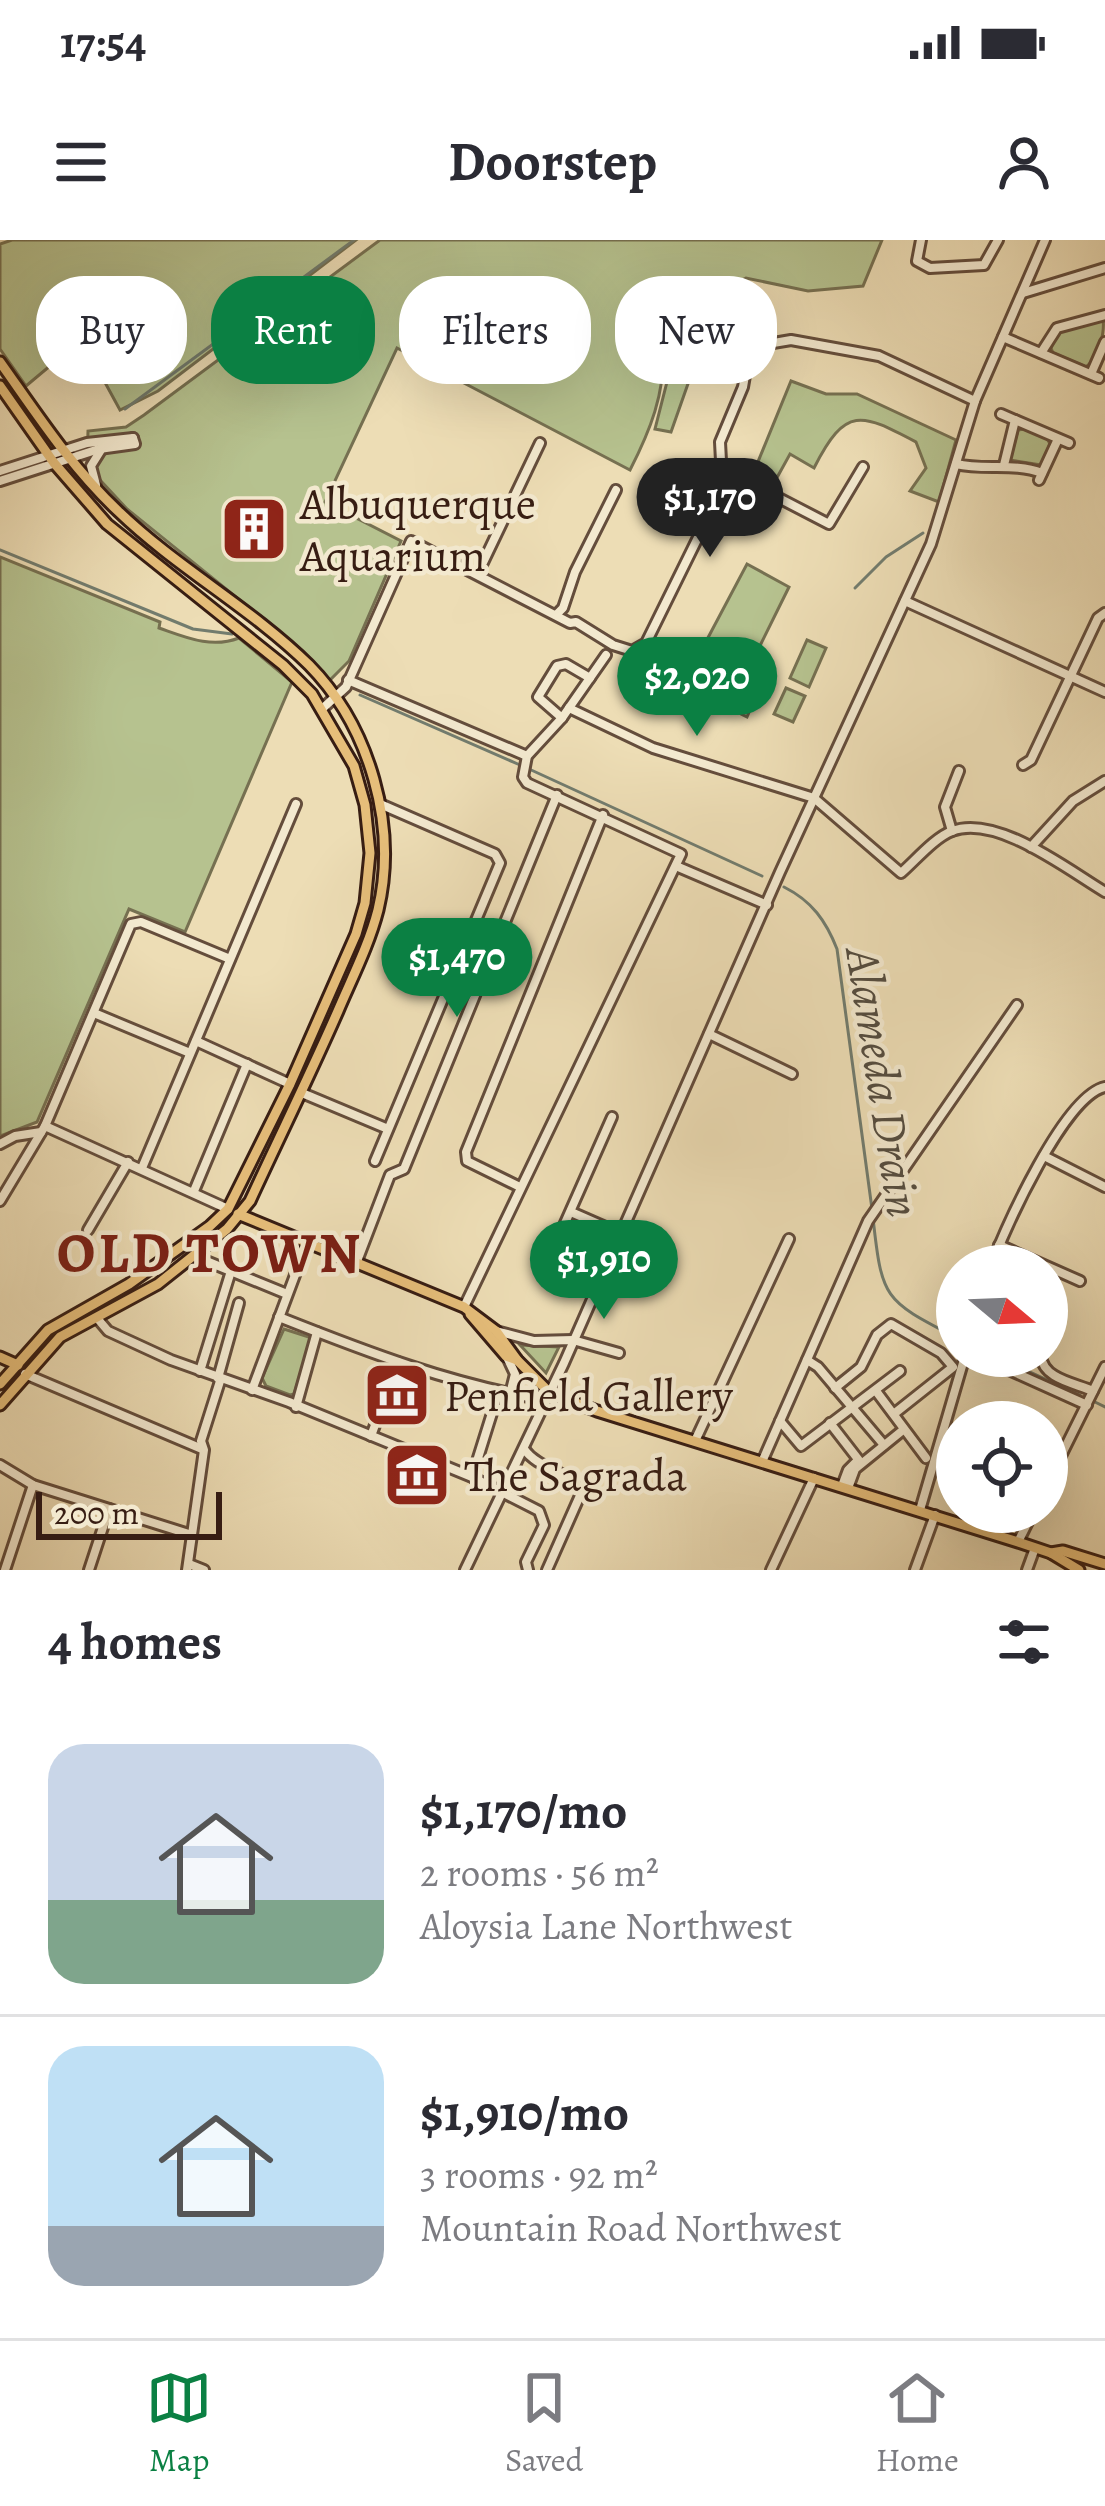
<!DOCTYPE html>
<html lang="en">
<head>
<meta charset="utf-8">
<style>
	:root { --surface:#fff; --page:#f2f2f3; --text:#2b2b33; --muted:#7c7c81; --line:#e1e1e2; --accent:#0b8043 }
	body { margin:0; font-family:Alegreya,serif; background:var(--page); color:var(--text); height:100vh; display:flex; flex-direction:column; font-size:45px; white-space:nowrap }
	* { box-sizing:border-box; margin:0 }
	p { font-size:39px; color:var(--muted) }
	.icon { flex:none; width:66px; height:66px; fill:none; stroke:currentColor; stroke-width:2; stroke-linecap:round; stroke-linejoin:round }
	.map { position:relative; height:1330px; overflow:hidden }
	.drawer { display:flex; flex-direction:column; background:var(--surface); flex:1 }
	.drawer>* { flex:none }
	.guide { position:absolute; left:36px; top:36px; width:1035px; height:108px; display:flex; gap:24px }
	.needle { width:78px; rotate:109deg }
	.tools { position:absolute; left:936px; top:1005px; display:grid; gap:24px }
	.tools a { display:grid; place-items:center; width:132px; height:132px; border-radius:50%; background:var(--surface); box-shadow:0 12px 48px #0002; font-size:60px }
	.scale { position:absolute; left:36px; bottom:30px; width:186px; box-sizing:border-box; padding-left:12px; border:6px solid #371d13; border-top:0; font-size:33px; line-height:42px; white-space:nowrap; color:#371d13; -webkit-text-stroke:9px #f3e9cf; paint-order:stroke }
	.price { position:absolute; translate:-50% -102px; padding:0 27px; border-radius:42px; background:var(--accent); color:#fff; font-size:39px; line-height:78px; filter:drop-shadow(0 3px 6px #0008) }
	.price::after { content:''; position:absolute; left:50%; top:72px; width:36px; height:27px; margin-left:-18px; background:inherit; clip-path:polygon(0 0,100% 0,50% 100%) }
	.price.on { background:#222; color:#fff }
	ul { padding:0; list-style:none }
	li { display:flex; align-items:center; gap:36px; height:300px; padding:0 48px }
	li+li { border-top:3px solid var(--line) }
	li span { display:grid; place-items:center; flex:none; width:336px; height:240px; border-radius:36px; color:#555 }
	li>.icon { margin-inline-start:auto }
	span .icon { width:144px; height:144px; fill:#fffc; stroke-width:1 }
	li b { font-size:51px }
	h2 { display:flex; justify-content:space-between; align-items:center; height:144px; padding:0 48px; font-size:51px }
	.pill { padding:0 42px; border-radius:48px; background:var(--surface); box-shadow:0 12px 48px #0002; font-size:42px; line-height:108px }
	.pill.on { background:var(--accent); color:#fff }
	.status { display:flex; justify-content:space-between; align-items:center; height:84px; padding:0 60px; background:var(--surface); direction:ltr }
	.status svg { height:33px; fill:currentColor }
	header { display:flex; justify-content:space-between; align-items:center; height:156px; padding:0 48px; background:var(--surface); font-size:54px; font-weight:600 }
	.tab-bar { display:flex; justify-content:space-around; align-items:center; height:168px; border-top:3px solid var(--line); background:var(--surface); font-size:33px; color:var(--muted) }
	.tab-bar a { display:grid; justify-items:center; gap:6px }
	.tab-bar .on { color:var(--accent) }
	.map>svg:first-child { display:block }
</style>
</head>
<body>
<div class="status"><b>17:54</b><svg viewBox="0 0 49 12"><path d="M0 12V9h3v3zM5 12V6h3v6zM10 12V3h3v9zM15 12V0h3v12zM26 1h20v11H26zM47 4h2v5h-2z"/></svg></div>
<header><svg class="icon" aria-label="menu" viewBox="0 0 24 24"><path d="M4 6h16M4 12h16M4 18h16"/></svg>Doorstep<svg class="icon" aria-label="person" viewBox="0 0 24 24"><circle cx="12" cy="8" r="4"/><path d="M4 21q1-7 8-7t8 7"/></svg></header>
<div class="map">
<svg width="1105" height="1330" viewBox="0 0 1105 1330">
	<rect width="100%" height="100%" fill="#edddb5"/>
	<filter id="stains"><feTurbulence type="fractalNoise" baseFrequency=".00167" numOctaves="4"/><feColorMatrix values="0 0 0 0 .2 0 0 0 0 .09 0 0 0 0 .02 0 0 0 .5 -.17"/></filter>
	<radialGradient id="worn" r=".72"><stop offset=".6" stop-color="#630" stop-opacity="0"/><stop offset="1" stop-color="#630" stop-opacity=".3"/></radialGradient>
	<g fill="#b6c28f" stroke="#767051" stroke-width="3">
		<polygon points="12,0 356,0 158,151 120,170 102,137 57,120 26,146 0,109 0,4"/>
		<path d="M380,0H882L863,46L808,51L746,38L711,55L700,81L664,109C664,155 651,189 630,230L397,108L325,262L401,301L349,421L329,441L298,407L127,269L87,226L88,191L126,187L144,175Z"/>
		<path d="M1103,78C1105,93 1099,117 1086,127L1053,113L1051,108L1057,93Z"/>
		<polygon points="678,133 690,138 671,192 655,189 668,138"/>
		<path d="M791,141L826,154H857L956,200L939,262L910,251L926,228L916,202C861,173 846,165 814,228L790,214L774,243L753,234Z"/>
		<polygon points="1024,189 1047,198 1050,204 1041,225 1010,220 1018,190"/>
		<path d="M0,317L160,382L159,388C185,397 211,409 239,398L292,442L185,692L129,669L37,882L0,896Z"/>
		<polygon points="747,324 789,347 746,434 702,409"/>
		<polygon points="807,400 826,408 809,447 790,438"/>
		<polygon points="680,431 741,464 748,450 757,454 747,477 675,441"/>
		<polygon points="786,448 805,456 793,482 774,474"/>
		<polygon points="284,1089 312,1098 294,1154 290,1155 266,1146 262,1138"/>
		<polygon points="520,1105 559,1107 546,1133"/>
	</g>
	<polygon fill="#9abcaa" stroke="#727c6e" stroke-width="3" points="312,70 323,79 324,96 288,113 291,124 283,138 273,122 255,122 254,114 265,114 270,97 287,95 294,76"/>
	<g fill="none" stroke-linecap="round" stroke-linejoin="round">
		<g stroke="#727c6e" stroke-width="3">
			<polyline points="125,169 354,0"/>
			<polyline points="0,310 193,389 232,394"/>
			<polyline points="855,348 886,317 923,293"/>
			<polyline points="360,455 520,525"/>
			<polyline points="529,529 762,636"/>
			<path d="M784,647C812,661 826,681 837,709L872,969"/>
			<path d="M873,978C882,1060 884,1060 957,1098"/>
			<polyline points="999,1118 1080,1155"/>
			<polyline points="1095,1162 1105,1167"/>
		</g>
		<g stroke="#644d3c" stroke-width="14">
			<g id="minor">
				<polyline points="921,0 917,21 930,28 984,25 998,0"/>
				<polyline points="1023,53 1105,28"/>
				<polyline points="712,85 750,107 791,100 879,116 975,161"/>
				<polyline points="1003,97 1099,138"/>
				<polyline points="1041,113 1057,88 1105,75"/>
				<polyline points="1091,134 1105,102"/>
				<polyline points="1001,174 1069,203"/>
				<path d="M956,224C985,231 1013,222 1042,233"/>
				<polyline points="1004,225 1015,180"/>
				<polyline points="0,231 87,203 133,198"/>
				<polyline points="722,240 746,241 829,284 863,227"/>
				<polyline points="1039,240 1058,199"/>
				<polyline points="0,241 99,209 135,204 133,198"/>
				<polyline points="96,245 91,226 101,210"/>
				<polyline points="478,333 540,203"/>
				<polyline points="905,361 1105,452"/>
				<polyline points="557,374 563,368 575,332 616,250"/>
				<polyline points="348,440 527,516"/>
				<polyline points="323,468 346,447 411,301 570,383 576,382 613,405 632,411 646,403 714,265 722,240 720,202 743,147 750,107"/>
				<path d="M569,468L653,508L814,558L901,633C916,620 934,598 952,591C997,574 1068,630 1105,652"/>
				<polyline points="562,478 538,457 557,426 566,424 590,438"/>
				<polyline points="1023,525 1031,520 1098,378 1105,373"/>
				<polyline points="952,591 945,567 959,531"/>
				<polyline points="1031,607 1073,561 1105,541"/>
				<polyline points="676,626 767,665"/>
				<polyline points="94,773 190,813"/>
				<polyline points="709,794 792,834"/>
				<polyline points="196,801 290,844"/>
				<polyline points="302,853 388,889"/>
				<polyline points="45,886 228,969"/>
				<polyline points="0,904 15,896 41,892"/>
				<polyline points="1044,916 1105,947"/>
				<polyline points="375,921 500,623 495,614 380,564"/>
				<polyline points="142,928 296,564"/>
				<polyline points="520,947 467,921 466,912 603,575"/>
				<polyline points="194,951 247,824"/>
				<polyline points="0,961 45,886 131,684 141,682 230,719"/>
				<polyline points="571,972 619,993"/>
				<polyline points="88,990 128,922"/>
				<polyline points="999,1005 1080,1041"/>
				<polyline points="553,1010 612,877"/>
				<polyline points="194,1016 287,1054"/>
				<polyline points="357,1021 390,935 404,929 557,555"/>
				<path d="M991,1026C1006,987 1064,856 1105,847"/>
				<polyline points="464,1067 681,614 527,543 523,537 527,516 562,478 606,415"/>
				<path d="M279,1077C367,1112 453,1145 546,1160"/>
				<polyline points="97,1078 108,1091 171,1120 289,1162 472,1237 539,1271 544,1285 526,1322 528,1330"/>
				<polyline points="1047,1085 1047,1101"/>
				<polyline points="496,1091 534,1101 573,1100 619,1113"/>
				<polyline points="993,1116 998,1125 1087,1165"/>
				<path d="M1041,1116C1043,1139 1075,1143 1093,1151"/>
				<polyline points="507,1117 515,1134 510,1154"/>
				<polyline points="807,1120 818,1127 884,1205"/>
				<polyline points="200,1131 231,1031"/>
				<polyline points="25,1134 202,1209"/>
				<polyline points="218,1138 239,1063"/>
				<polyline points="835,1148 861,1127 877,1095 891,1084 941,1113 953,1127 895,1173"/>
				<polyline points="252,1150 307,1003"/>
				<polyline points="876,1151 926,1218"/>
				<polyline points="296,1167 317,1092"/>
				<polyline points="780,1181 801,1206 900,1131"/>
				<polyline points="830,1183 861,1223"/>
				<polyline points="371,1196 398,1122"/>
				<polyline points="695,1201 789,999"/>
				<path d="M524,1209C539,1230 568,1230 582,1251L547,1330"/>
				<polyline points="762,1222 868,981 1017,765"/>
				<polyline points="0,1225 33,1245 192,1295"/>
				<polyline points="472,1237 498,1154"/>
				<polyline points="1047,1244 1105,1127"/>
				<polyline points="842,1246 848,1230 857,1221"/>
				<polyline points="848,1248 855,1229 903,1190"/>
				<polyline points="920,1270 965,1116"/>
				<polyline points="1018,1302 1033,1272"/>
				<polyline points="189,1324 204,1330"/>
				<polyline points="5,1330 33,1245"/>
				<polyline points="89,1330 109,1269"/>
				<polyline points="187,1330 204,1210 201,1201 221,1138"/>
				<polyline points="465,1330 564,1123 780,632 931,304 975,161 1045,0"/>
				<polyline points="771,1330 814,1238"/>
				<polyline points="915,1330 935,1275"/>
				<polyline points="1027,1330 1035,1308"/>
			</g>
		</g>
		<g stroke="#371d13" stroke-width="15">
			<g id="major">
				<path d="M0,122C37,174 71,227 118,271C177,328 251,368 309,425C370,487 398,586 378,670C369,705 352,738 338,771C310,835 279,898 250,961L227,989L158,1044L60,1097L0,1165"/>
				<polyline points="0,146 54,223 107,284 283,425 312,454 354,526 365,565 370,613 365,663 356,694 290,844 228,969 210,986 129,1044 48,1090 0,1144"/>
				<polyline points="238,974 464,1067 496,1091 517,1120 550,1153 597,1171 1018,1302 1051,1313 1079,1330"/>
				<polyline points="470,1074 506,1116 517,1120"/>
				<polyline points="0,1117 18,1125"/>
				<polyline points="1051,1313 1063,1311 1105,1324"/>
			</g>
		</g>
		<use href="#minor" stroke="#f3e9cf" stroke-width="8"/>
		<use href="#major" stroke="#e6be7a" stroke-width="9"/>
	</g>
	<defs>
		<g id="building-square" transform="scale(3.45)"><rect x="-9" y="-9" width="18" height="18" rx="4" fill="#8f2418" stroke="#f3e9cf"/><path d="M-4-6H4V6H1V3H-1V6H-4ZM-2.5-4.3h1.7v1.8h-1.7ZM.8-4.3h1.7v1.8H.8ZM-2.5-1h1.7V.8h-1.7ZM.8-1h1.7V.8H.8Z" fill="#fff"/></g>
		<g id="museum-square" transform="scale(3.45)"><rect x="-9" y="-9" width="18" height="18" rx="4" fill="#8f2418" stroke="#f3e9cf"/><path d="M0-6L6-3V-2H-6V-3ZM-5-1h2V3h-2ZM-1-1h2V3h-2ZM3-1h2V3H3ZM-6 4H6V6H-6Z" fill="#fff"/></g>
	</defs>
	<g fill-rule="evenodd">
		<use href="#building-square" x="254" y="289"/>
		<use href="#museum-square" x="397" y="1155"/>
		<use href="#museum-square" x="417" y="1235"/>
	</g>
	<g text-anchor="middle" stroke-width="9" stroke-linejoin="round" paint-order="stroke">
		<g font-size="45" fill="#371d13" stroke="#f3e9cf" text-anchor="start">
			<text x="300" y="279">Albuquerque<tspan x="300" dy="52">Aquarium</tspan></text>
			<text x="444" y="1171">Penfield Gallery</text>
			<text x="464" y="1251">The Sagrada</text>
		</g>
		<g font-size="48" font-style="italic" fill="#554d40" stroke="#f3e9cf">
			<text transform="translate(884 842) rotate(81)" y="17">Alameda Drain</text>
		</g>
		<g font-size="57" font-weight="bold" letter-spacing="3" fill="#7a1f14" stroke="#f3e9cf">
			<text x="210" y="1032">OLD TOWN</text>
		</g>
	</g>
	<rect width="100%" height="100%" filter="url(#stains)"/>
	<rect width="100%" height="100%" fill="url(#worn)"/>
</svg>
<div class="tools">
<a><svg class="needle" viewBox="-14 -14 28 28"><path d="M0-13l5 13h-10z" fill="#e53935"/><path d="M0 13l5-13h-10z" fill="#7c7c81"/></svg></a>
<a><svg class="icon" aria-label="locate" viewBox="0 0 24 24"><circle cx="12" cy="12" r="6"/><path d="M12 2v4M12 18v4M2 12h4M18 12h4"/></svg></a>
</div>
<div class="scale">200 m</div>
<b class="price on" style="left:710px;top:320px">$1,170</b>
<b class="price" style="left:697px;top:499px">$2,020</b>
<b class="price" style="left:457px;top:780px">$1,470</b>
<b class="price" style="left:604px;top:1082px">$1,910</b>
<div class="guide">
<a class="pill">Buy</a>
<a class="pill on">Rent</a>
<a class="pill">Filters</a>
<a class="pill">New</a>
</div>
</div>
<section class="drawer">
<h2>4 homes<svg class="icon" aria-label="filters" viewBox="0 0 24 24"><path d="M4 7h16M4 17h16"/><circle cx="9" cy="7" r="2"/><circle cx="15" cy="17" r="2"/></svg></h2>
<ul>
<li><span style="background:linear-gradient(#c9d6e8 65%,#7fa58c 0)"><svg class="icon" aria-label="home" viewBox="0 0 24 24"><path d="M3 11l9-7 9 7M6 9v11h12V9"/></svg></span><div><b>$1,170/mo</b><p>2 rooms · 56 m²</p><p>Aloysia Lane Northwest</p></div></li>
<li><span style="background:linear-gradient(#bfe0f5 75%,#9aa5b1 0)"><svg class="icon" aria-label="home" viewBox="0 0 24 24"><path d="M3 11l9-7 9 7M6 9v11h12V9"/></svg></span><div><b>$1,910/mo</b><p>3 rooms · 92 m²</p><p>Mountain Road Northwest</p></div></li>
</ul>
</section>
<nav class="tab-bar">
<a class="on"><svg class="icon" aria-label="map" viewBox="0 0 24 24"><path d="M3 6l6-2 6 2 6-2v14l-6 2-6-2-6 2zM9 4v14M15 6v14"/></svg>Map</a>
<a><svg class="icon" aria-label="saved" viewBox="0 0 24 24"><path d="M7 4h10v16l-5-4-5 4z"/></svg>Saved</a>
<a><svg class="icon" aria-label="home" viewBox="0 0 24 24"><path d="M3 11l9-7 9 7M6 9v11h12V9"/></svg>Home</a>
</nav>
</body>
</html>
